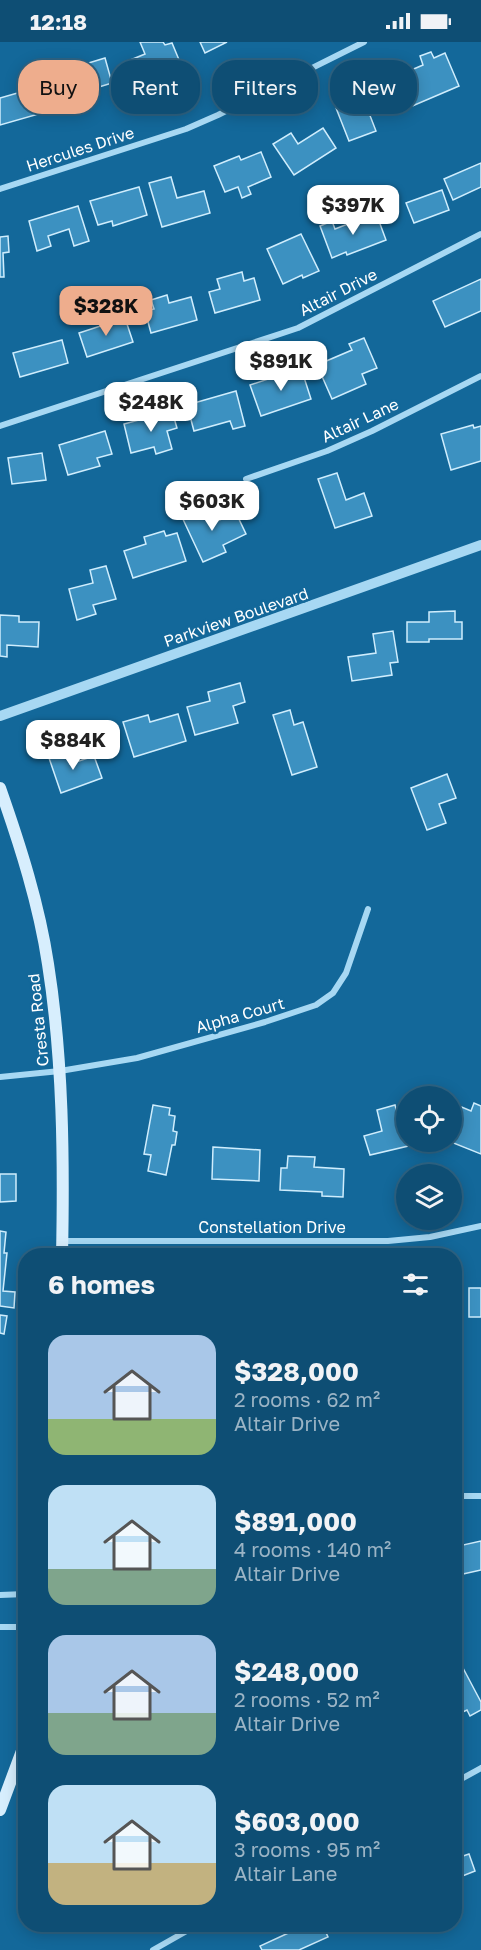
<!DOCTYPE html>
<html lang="en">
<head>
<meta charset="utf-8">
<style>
	:root { --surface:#0e4e74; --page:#1c587c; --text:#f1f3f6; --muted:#9bb4c5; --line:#2e6586; --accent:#eead8d }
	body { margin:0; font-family:"Golos Text",sans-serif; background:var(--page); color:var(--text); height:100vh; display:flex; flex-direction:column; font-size:22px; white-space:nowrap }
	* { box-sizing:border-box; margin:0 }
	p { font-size:20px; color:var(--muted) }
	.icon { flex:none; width:33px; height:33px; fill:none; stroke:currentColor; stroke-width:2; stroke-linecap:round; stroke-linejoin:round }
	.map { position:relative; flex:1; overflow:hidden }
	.panel { position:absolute; left:18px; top:1206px; width:444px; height:684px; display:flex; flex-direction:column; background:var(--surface); border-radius:24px; box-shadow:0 3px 15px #0003,0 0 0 2px var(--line) }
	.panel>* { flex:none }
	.top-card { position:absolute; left:18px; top:18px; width:446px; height:54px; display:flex; gap:12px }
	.tools { position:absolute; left:396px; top:1044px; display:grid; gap:12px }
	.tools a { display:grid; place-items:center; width:66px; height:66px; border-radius:50%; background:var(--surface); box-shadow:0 3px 15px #0003,0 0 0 2px var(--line); font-size:30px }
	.price { position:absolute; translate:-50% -51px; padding:0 14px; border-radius:12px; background:#fff; color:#222; font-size:20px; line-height:39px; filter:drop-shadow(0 2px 3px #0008) }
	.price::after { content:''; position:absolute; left:50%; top:36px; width:18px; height:14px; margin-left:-9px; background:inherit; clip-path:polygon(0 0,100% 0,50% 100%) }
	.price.on { background:var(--accent); color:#111 }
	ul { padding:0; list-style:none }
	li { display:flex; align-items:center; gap:18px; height:150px; padding:0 30px }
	li span { display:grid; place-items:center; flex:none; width:168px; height:120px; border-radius:18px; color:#555 }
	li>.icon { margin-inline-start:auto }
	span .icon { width:72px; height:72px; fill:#fffc; stroke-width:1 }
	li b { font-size:26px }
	h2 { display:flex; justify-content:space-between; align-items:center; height:72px; padding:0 30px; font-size:26px }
	.chip { padding:0 21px; border-radius:24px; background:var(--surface); box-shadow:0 3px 15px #0003,0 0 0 2px var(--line); font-size:21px; line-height:54px }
	.chip.on { background:var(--accent); color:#111 }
	.status { display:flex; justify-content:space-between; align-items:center; height:42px; padding:0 30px; background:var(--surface); direction:ltr }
	.status svg { height:16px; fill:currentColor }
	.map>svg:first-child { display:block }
</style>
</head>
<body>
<div class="status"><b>12:18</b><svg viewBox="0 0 49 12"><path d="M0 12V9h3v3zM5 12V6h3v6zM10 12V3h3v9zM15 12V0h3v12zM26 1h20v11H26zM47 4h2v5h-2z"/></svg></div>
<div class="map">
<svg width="481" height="1908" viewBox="0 0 481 1908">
	<rect width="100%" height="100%" fill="#13689a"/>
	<g fill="#3c91c1" stroke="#cfedfd" stroke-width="1.5">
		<polygon points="140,0 163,0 165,3 172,1 182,25 133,44 123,21 145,12"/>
		<polygon points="200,0 227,0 205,11"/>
		<polygon points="431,10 434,16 445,11 459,44 410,65 401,43 413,38 409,29 423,23 420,14"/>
		<polygon points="105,16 112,41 76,52 79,64 60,69 54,49 64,46 59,30"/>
		<polygon points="35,46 42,71 0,83 0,56"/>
		<polygon points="377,51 383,66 369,71 376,89 349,99 336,66"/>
		<polygon points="323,86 336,106 294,133 273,102 291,91 298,102"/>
		<polygon points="261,110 271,135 248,145 251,152 242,156 238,145 225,150 214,124 239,114 241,118"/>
		<polygon points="481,121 481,145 453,158 444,137"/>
		<polygon points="171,135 177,156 204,149 210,171 162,185 149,141"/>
		<polygon points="139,145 147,173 113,184 112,179 98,183 90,159"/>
		<polygon points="442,148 449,168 414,181 406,161"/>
		<polygon points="78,164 89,199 74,204 69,187 48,194 51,204 37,209 29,179"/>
		<polygon points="376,171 386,198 347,213 346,210 332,216 320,184 332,179 335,187"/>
		<polygon points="301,192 319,229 303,236 302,233 283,242 267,207"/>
		<polygon points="8,194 9,210 3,211 4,235 0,235 0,195"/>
		<polygon points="242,230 244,239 254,236 260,258 215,271 209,250 220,247 217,237"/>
		<polygon points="481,237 481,269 445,285 433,259"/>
		<polygon points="167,253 169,261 191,255 197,278 151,291 145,269 154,267 151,258"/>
		<polygon points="125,276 133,300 87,315 79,291"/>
		<polygon points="364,296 377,326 362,332 366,342 332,357 317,323 352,308 349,302"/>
		<polygon points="62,298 68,321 20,335 13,311"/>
		<polygon points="301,326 311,357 261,374 250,343"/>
		<polygon points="236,349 245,384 233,387 230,379 194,389 187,363"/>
		<polygon points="172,369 177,386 167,389 172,407 156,412 154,405 131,411 124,382"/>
		<polygon points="473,383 474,386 481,384 481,419 451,428 441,392"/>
		<polygon points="105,389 112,412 97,416 100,424 68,433 59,403"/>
		<polygon points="42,411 46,438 12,442 8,416"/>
		<polygon points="337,431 346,458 364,451 372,474 335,486 318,437"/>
		<polygon points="192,444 199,462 181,469 174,450"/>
		<polygon points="202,464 210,482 236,471 246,492 223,503 226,510 203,520 181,473"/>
		<polygon points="164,489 166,494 177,491 186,519 133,536 124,509 146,502 144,495"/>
		<polygon points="106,524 116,557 93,563 96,572 77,578 69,547 93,541 90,528"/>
		<polygon points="455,569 455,580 462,580 462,597 429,597 429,600 407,600 407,580 429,580 429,570"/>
		<polygon points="0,573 19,574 19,580 39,580 38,605 7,603 7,615 0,614"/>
		<polygon points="393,589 398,620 390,621 392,633 352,639 348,615 376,611 373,592"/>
		<polygon points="240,641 245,660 233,664 238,681 195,693 187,665 210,659 208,650"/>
		<polygon points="290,668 294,683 303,680 317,725 292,733 273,673"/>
		<polygon points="178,672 186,699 134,715 123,680 148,673 150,680"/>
		<polygon points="64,707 70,722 94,714 102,736 61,751 48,713"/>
		<polygon points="447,732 456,756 439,762 446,781 427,788 411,746"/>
		<polygon points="452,1061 471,1069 474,1061 481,1064 481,1112 451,1100"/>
		<polygon points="153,1063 170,1066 169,1073 175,1074 173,1089 177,1090 175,1103 172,1103 166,1133 148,1129 151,1113 144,1112"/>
		<polygon points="395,1063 400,1082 406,1081 406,1100 420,1100 421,1101 370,1113 364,1094 382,1089 377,1068"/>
		<polygon points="213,1105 260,1108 259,1139 212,1137"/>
		<polygon points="288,1114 315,1115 314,1125 344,1127 343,1155 322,1154 322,1150 280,1148 281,1126 287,1126"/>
		<polygon points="0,1132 16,1132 16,1159 0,1160"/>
		<polygon points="0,1189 6,1190 4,1211 7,1211 3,1249 15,1250 14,1266 0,1264"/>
		<rect x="469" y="1246" width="12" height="29"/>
		<polygon points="0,1273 7,1274 4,1292 0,1291"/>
		<polygon points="481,1499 481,1528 454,1534 454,1505"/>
		<polygon points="463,1626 481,1660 481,1668 470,1674 467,1668 454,1674 454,1630"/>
		<polygon points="469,1812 475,1829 455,1837 454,1817"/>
		<polygon points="295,1882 322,1882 328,1895 299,1908 262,1908 260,1904 297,1887"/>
	</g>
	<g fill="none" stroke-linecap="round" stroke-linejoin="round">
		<g stroke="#a7d8f3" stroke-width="6">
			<polyline points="0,147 186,87 218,73 364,0"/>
			<polyline points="0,384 298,286 481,192"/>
			<polyline points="246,437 327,409 372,389 481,334"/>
			<polyline points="0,1035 60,1029 137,1016 265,980 316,963 333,951 346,931 368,867"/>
			<polyline points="62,1199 388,1199 430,1195 481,1184"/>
			<polyline points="454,1454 481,1454"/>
			<polyline points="0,1553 26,1552"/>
			<polyline points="0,1585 26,1585"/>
			<polyline points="454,1741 481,1726"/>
			<polyline points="153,1908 199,1882"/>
		</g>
		<polyline stroke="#a7d8f3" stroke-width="10" points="0,674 481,503"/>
		<g stroke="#d7eefd" stroke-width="12">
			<path d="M0,746C20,803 39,862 48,922C63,1017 64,1117 62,1214"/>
			<polyline points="0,1768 26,1698"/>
		</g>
	</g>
	<g text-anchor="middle" stroke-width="5" stroke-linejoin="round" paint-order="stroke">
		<g font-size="16" fill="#fff" stroke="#13689a">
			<text transform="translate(80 107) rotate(-18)" y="6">Hercules Drive</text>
			<text transform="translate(338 250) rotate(-27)" y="6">Altair Drive</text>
			<text transform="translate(360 378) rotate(-25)" y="6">Altair Lane</text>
			<text transform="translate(236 575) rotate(-19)" y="6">Parkview Boulevard</text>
			<text transform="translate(240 973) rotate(-16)" y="6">Alpha Court</text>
			<text transform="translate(38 978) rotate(-96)" y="6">Cresta Road</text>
			<text x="272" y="1191">Constellation Drive</text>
		</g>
	</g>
</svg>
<div class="tools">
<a><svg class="icon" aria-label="locate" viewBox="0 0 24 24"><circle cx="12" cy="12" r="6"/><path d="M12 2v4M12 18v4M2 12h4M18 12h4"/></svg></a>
<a><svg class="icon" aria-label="layers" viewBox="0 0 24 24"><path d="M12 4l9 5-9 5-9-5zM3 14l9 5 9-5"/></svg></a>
</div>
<b class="price" style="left:353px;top:194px">$397K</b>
<b class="price on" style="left:106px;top:295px">$328K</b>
<b class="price" style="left:281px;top:350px">$891K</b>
<b class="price" style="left:151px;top:391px">$248K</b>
<b class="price" style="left:212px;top:490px">$603K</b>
<b class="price" style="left:73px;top:729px">$884K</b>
<div class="top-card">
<a class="chip on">Buy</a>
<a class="chip">Rent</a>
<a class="chip">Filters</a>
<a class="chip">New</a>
</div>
<section class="panel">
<h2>6 homes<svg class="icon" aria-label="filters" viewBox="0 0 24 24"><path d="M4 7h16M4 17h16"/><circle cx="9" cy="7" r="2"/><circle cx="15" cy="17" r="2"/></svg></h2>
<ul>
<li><span style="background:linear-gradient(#a9c7e8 70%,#8fb573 0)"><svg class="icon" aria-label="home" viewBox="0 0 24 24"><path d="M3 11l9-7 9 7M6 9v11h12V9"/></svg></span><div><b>$328,000</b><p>2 rooms · 62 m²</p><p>Altair Drive</p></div></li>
<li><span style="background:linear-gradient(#bfe0f5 70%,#7fa58c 0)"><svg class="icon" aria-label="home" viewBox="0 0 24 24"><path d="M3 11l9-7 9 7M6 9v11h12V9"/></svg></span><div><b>$891,000</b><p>4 rooms · 140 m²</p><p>Altair Drive</p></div></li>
<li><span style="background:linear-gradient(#a9c7e8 65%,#7fa58c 0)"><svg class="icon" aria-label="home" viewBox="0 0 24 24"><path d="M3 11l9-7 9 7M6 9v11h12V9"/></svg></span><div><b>$248,000</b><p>2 rooms · 52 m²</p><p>Altair Drive</p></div></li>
<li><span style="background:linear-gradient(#bfe0f5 65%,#c2b280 0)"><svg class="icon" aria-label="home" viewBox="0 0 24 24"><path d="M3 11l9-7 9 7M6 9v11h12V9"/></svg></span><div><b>$603,000</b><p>3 rooms · 95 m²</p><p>Altair Lane</p></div></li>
</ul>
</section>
</div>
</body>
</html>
